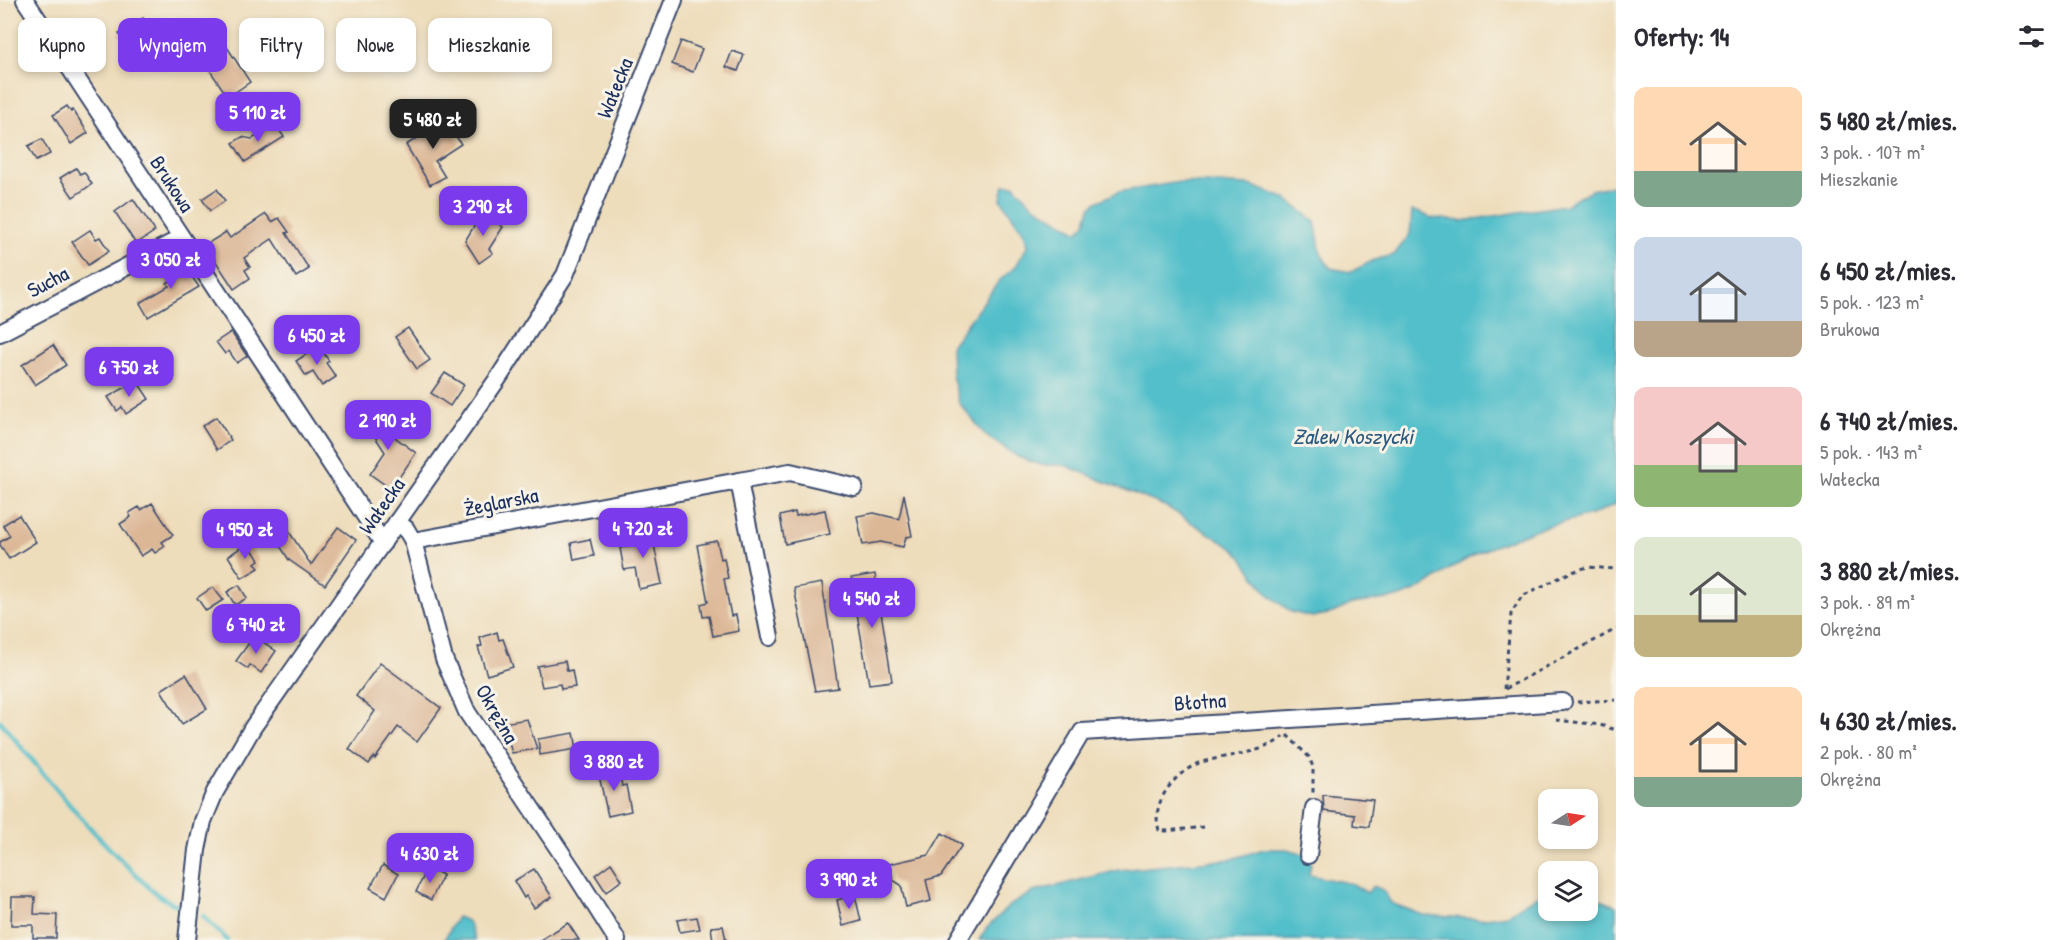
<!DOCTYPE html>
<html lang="pl">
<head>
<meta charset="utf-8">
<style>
	:root { --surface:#fff; --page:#f2f2f3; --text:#2b2b33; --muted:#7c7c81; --accent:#7c3aed }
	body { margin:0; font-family:"Patrick Hand",sans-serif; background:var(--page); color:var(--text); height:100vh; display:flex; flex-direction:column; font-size:22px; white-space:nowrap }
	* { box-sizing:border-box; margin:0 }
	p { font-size:20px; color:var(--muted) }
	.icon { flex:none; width:33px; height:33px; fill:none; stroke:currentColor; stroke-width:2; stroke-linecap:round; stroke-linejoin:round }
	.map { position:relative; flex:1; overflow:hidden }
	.details { display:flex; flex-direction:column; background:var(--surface); width:450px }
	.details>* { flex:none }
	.guide { position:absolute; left:18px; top:18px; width:570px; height:54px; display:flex; gap:12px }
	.needle { width:39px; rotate:78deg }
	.fabs { position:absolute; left:1538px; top:789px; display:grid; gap:12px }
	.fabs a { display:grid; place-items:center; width:60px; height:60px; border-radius:12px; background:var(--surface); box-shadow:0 3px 9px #0003; font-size:30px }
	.price { position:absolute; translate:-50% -51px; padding:0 14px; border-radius:12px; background:var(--accent); color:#fff; font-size:20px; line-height:39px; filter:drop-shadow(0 2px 3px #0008) }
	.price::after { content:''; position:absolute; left:50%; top:36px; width:18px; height:14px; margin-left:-9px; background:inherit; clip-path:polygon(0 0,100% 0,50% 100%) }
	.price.active { background:#222; color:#fff }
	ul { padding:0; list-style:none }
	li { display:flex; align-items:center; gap:18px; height:150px; padding:0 18px }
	li span { display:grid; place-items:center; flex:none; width:168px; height:120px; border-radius:12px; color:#555 }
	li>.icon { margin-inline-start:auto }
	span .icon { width:72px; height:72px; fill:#fffc; stroke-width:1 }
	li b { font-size:26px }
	h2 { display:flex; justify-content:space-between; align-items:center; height:72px; padding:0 18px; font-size:26px }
	.chip { padding:0 21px; border-radius:12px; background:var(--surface); box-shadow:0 3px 9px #0003; font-size:21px; line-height:54px }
	.chip.active { background:var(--accent); color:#fff }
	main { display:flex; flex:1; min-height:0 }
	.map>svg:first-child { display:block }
</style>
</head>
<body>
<main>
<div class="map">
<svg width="1616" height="940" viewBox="0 0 1616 940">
	<rect width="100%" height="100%" fill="#f7f3e8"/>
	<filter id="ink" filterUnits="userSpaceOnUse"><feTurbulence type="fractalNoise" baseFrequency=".0167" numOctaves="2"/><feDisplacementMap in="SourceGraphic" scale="12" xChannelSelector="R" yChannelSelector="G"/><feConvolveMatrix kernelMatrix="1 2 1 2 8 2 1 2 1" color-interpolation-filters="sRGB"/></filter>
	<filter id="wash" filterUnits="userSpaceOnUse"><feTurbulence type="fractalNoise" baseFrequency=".008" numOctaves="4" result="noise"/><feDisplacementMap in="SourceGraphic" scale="24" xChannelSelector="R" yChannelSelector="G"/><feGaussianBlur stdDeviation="1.35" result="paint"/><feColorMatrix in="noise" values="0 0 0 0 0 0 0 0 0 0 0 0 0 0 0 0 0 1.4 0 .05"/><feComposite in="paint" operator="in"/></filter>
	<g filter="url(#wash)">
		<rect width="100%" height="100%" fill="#edb"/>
		<g fill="#52bfca" stroke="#367794" stroke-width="1.5">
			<polygon points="1180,182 1250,185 1284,198 1315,221 1321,254 1330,268 1351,272 1374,260 1394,255 1410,234 1412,211 1421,213 1431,218 1462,221 1566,205 1591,190 1616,185 1616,504 1594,514 1537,529 1479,552 1450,569 1424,587 1401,597 1352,604 1333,613 1312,617 1291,612 1267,593 1237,551 1167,507 1064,465 1041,465 1018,457 986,436 959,403 952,375 951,346 999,281 1016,266 1028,245 1024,233 1001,199 1004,185 1014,185 1034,206 1078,232 1086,222 1090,208 1097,202 1118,192"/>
			<polygon points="1264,849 1287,849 1312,856 1309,875 1353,884 1367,893 1373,886 1383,890 1391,903 1423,915 1479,919 1507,915 1531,899 1548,892 1548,910 1587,910 1587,894 1616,906 1616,940 979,940 986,929 1009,906 1033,892 1119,870 1232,859"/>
			<polygon points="457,917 468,921 475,940 444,940"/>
		</g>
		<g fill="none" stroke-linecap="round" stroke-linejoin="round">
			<g stroke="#52bfca" stroke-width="4.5">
				<path d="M0,721C41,771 81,821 127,866C144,882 155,897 177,905"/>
				<polyline points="203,916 227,940"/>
			</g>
		</g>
		<g id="blocks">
			<g fill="#dcb796">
				<polygon points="143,18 156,38 133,54 119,34"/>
				<polygon points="223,41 250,82 228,97 200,56"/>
				<polygon points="681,41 702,49 693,72 672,64"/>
				<polygon points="732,51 744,55 738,71 726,67"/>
				<polygon points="67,106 71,112 73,110 88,133 71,144 53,115"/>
				<polygon points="446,120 461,144 435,161 445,177 430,185 406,145"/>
				<polygon points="276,125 284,137 245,162 233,143 242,137 252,139"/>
				<polygon points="42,139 50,154 36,161 28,146"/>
				<polygon points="76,168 80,174 84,172 92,184 73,197 60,178"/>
				<polygon points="217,189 225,201 210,211 202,199"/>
				<polygon points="133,199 155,231 136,244 115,212"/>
				<polygon points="482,213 503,227 489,249 493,253 479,263 465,241"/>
				<polygon points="266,214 272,222 279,218 289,232 286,233 309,269 296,277 272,239 244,258 250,267 245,270 250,278 234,289 205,245 226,232 230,238"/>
				<polygon points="90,230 96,239 100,237 109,251 88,265 72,242"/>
				<polygon points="182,262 199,287 148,317 140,303 169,286 167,283 172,280 167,272"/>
				<polygon points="408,328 430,360 417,369 395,337"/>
				<polygon points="231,332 247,356 237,363 229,351 225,354 216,342"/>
				<polygon points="53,345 66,365 35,385 22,365"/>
				<polygon points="319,346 329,361 326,363 336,377 322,386 313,372 306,376 296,361"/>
				<polygon points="445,373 464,385 450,406 431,393"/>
				<polygon points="137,381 149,399 126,414 122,407 117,411 108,397"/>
				<polygon points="376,409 396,438 416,453 391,489 370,474 385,452 363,418"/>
				<polygon points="216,417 231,440 217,450 202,426"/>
				<polygon points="904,494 912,536 906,537 903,547 881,542 863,545 857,516 874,513 899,519"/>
				<polygon points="152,503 173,535 162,542 165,546 155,553 152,549 141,556 120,524 131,517 129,513 139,507 141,510"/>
				<polygon points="825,510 830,534 785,544 780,516 795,512 796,516"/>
				<polygon points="19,515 36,542 9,559 0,545 0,542 10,536 3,525"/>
				<polygon points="286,527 311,565 338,527 356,540 325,585 289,560 273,535"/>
				<polygon points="656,528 660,544 654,545 662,584 639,589 635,568 624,570 620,548 637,544 635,532"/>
				<polygon points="590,539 594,556 574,560 571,543"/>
				<polygon points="717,541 721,559 724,558 728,578 724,579 731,616 736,615 739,631 713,636 709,616 703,617 701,604 708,602 697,545"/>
				<polygon points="248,543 259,560 255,563 259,568 242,578 228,556"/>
				<polygon points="875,574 892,681 869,684 851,578"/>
				<polygon points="822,583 838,688 815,691 794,588"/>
				<polygon points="239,585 247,598 235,605 227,592"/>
				<polygon points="213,587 223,600 206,611 197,598"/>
				<polygon points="497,632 499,640 503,639 513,667 487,675 478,647 482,646 480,638"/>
				<polygon points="254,636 276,651 261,673 250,665 248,669 236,661"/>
				<polygon points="565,661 567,671 572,670 575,687 561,689 560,684 542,687 537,666"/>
				<polygon points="380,663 441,708 417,742 398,727 375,759 374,757 369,764 349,749 375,711 356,696"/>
				<polygon points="186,674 207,709 182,724 161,690"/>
				<polygon points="527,719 537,749 512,753 503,723"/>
				<polygon points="574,733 577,749 540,755 538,739"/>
				<polygon points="618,766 622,786 626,785 631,811 608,816 598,771"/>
				<polygon points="1323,795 1373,800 1369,827 1354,825 1355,815 1324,811"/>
				<polygon points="942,833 962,845 941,876 926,880 931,901 906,907 901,885 893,880 889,864 929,855"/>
				<polygon points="611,863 622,880 606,892 595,875"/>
				<polygon points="383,865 398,874 386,897 370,888"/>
				<polygon points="428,867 443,875 431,900 416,892"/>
				<polygon points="534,869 552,897 534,908 526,896 524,898 514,881"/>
				<polygon points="855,895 861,921 843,926 837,900"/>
				<polygon points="12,897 35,897 34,914 57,915 56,938 33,938 33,925 11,925"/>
				<polygon points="697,917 700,929 680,932 677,920"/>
				<polygon points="568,923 579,940 540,940"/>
				<polygon points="723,926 726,940 713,940 711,927"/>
			</g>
		</g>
	</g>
	<g filter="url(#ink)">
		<use href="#blocks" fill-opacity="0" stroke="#3b496c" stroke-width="1.5"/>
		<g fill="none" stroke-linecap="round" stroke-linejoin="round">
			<g stroke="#3b496c" stroke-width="20">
				<g id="minor">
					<polyline points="25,0 383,543"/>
					<polyline points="0,333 181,238"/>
					<polyline points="739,481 790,472 854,487"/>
					<polyline points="397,522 406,529 413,541 444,659 467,712 574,872 617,940"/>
					<polyline points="413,541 739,481 770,637"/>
					<polyline points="1308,855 1314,808"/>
					<polyline points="187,940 197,850 203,821 215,792 253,727 499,377 565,275 674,0"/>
					<polyline points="958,940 1082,732 1563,702"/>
				</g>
			</g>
			<g stroke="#3b496c" stroke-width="3" stroke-dasharray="4.5 4.5" stroke-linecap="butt">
				<polyline points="1504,689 1511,614 1522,596 1569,573 1587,567 1616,569"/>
				<polyline points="1505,689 1616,629"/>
				<polyline points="1577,702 1616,700"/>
				<polyline points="1556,720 1600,725 1616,730"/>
				<polyline points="1287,735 1309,757 1313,767 1313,793"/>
				<path d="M1204,827L1166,831L1159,830C1150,802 1175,773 1199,763C1222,755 1267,754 1283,736"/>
			</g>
			<use href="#minor" stroke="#fff" stroke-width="16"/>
		</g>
	</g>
	<g text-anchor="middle" stroke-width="6" stroke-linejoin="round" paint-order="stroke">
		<g font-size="21" fill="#1b2f5e" stroke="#f7f3e8">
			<text transform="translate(615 88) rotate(-68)" y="7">Wałecka</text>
			<text transform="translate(172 184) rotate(57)" y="7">Brukowa</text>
			<text transform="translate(48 282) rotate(-28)" y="7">Sucha</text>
			<text transform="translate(501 502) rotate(-11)" y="7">Żeglarska</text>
			<text transform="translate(382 506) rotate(-55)" y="7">Wałecka</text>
			<text transform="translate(1200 702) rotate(-4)" y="7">Błotna</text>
			<text transform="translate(497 714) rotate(60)" y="7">Okrężna</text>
		</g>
		<g font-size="22" font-style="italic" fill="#2c5a7e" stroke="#f7f3e8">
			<text x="1353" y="444">Zalew Koszycki</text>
		</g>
	</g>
</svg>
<div class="fabs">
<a><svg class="needle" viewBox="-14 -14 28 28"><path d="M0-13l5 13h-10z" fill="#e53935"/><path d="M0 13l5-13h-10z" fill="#7c7c81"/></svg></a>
<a><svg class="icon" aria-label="layers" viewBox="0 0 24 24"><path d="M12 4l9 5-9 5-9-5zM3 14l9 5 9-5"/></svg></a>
</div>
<b class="price" style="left:258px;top:143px">5 110 zł</b>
<b class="price active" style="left:433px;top:150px">5 480 zł</b>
<b class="price" style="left:483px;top:237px">3 290 zł</b>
<b class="price" style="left:171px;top:290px">3 050 zł</b>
<b class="price" style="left:317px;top:366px">6 450 zł</b>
<b class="price" style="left:129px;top:398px">6 750 zł</b>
<b class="price" style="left:388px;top:451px">2 190 zł</b>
<b class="price" style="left:643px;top:559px">4 720 zł</b>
<b class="price" style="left:245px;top:560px">4 950 zł</b>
<b class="price" style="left:872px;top:629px">4 540 zł</b>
<b class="price" style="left:256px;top:655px">6 740 zł</b>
<b class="price" style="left:614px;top:792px">3 880 zł</b>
<b class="price" style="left:430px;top:884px">4 630 zł</b>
<b class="price" style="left:849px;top:910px">3 990 zł</b>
<div class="guide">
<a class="chip">Kupno</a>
<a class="chip active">Wynajem</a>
<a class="chip">Filtry</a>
<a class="chip">Nowe</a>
<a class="chip">Mieszkanie</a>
</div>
</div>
<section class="details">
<h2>Oferty: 14<svg class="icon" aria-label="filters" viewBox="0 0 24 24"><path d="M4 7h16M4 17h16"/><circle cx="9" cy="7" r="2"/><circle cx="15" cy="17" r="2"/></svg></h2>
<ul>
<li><span style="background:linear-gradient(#ffd9b3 70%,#7fa58c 0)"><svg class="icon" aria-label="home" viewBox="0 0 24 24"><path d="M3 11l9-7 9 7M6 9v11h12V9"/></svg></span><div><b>5 480 zł/mies.</b><p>3 pok. · 107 m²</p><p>Mieszkanie</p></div></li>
<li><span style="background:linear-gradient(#c9d6e8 70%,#b9a48a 0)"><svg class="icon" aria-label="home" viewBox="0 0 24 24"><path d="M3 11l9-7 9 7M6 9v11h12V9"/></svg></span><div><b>6 450 zł/mies.</b><p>5 pok. · 123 m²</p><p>Brukowa</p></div></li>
<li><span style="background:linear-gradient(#f6c9c9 65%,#8fb573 0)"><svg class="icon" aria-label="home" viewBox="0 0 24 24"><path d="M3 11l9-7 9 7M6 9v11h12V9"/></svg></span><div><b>6 740 zł/mies.</b><p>5 pok. · 143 m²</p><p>Wałecka</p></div></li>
<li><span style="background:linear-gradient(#dfe7d0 65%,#c2b280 0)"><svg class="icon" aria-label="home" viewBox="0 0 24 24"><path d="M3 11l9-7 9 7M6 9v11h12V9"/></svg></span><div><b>3 880 zł/mies.</b><p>3 pok. · 89 m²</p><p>Okrężna</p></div></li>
<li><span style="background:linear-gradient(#ffd9b3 75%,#7fa58c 0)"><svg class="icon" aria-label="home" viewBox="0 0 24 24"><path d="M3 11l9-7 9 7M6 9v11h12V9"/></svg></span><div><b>4 630 zł/mies.</b><p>2 pok. · 80 m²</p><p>Okrężna</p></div></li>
</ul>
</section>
</main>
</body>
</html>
